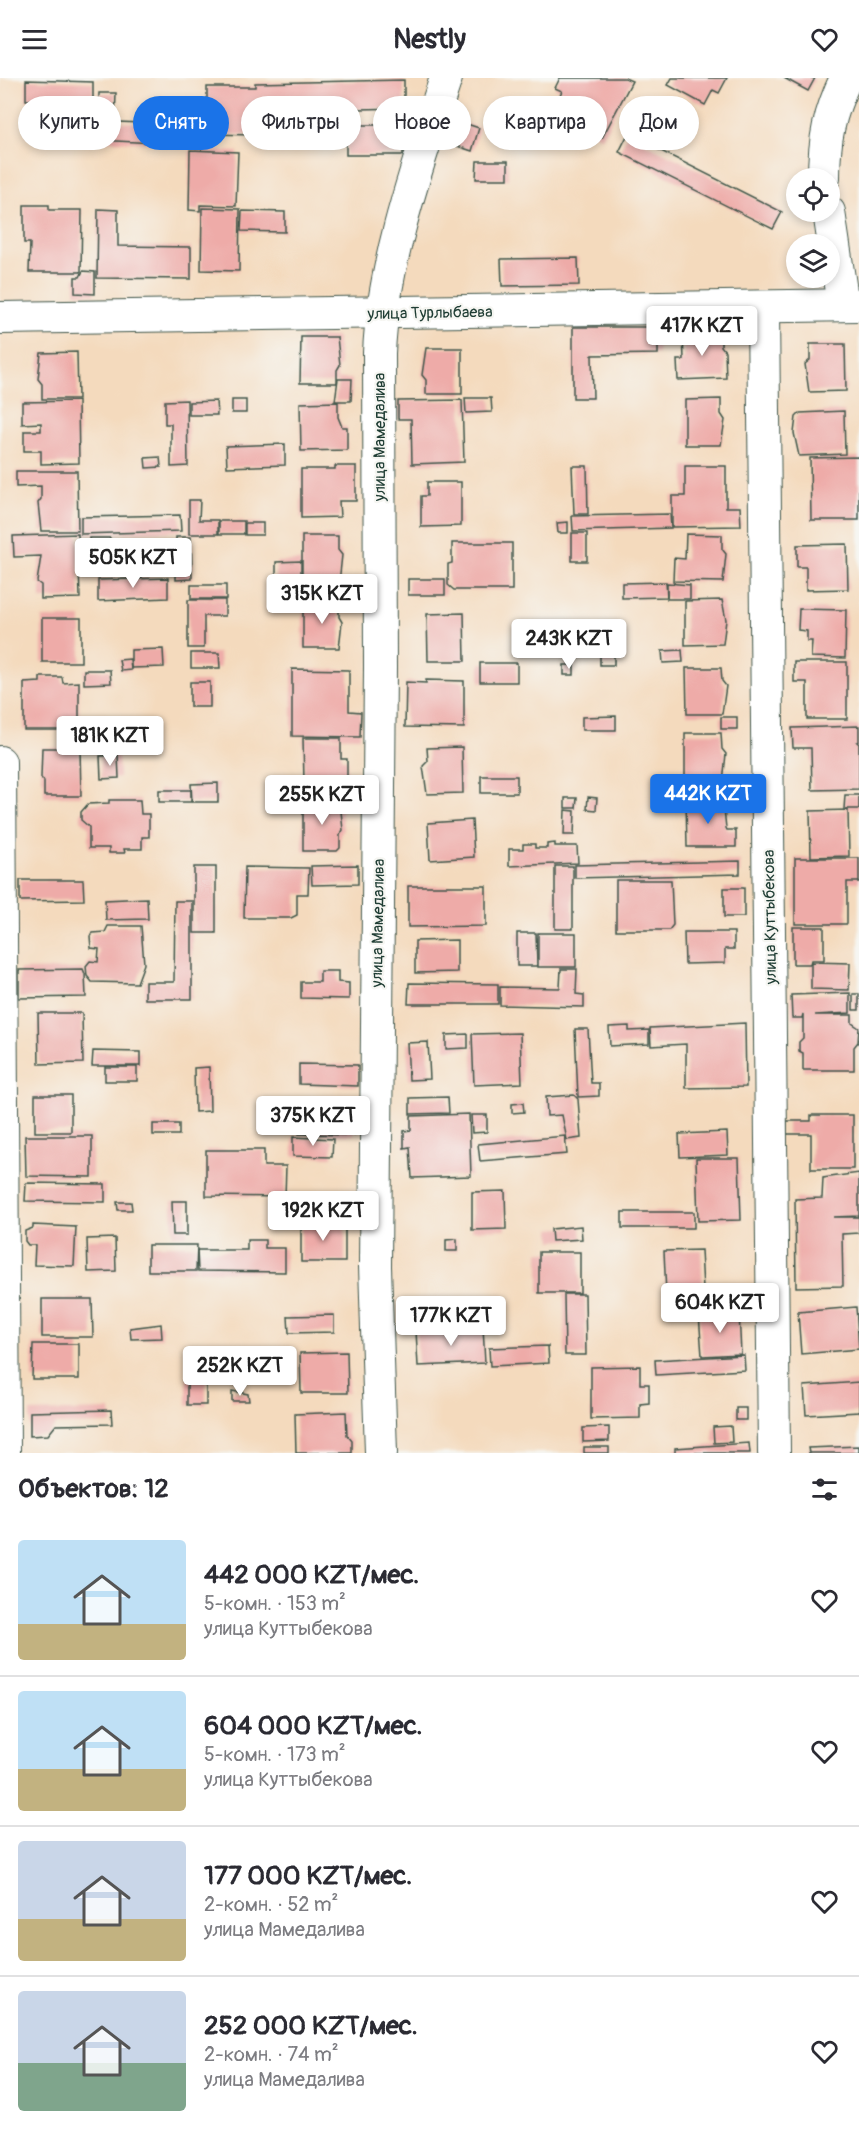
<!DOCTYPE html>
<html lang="ru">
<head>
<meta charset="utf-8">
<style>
	:root { --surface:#fff; --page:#f2f2f3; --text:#2b2b33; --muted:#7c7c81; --line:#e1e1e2; --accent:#1a73e8 }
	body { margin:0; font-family:Pangolin,sans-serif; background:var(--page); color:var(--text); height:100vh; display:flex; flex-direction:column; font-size:22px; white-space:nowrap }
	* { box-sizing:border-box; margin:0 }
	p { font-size:20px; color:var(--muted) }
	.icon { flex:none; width:33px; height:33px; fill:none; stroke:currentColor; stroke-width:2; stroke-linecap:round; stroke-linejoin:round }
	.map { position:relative; height:1375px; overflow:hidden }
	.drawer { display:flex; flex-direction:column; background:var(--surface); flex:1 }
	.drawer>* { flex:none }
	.banner { position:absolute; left:18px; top:18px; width:824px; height:54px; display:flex; gap:12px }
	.fabs { position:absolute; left:786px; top:90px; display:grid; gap:12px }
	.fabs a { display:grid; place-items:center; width:54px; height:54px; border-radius:50%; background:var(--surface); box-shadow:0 3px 9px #0003; font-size:30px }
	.price { position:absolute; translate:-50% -51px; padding:0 14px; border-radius:6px; background:#fff; color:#222; font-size:20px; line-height:39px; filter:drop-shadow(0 2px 3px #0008) }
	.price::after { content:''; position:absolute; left:50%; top:36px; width:18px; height:14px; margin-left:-9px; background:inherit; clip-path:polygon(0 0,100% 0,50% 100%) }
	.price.on { background:var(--accent); color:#fff }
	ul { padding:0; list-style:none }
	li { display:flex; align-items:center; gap:18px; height:150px; padding:0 18px }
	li+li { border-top:2px solid var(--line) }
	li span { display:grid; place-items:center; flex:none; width:168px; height:120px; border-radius:6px; color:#555 }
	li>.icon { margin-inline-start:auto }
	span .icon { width:72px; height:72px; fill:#fffc; stroke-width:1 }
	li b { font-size:26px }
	h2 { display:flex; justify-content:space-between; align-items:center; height:72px; padding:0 18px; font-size:26px }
	.pill { padding:0 21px; border-radius:27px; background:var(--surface); box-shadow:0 3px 9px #0003; font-size:21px; line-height:54px }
	.pill.on { background:var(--accent); color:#fff }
	header { display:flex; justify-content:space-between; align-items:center; height:78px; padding:0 18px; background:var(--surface); font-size:27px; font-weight:700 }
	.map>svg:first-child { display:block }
</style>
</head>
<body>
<header><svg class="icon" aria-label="menu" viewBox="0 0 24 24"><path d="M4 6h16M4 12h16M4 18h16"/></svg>Nestly<svg class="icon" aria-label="heart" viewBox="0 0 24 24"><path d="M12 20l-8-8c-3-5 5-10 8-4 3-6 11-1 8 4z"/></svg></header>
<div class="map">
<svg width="859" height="1375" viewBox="0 0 859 1375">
	<rect width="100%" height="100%" fill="#f6f6f2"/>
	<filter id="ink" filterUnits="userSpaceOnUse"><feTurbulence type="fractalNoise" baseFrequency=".0167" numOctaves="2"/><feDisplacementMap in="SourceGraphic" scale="12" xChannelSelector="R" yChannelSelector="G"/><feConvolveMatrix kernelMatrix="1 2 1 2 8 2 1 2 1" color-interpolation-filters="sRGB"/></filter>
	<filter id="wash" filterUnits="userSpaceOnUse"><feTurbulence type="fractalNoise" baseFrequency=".008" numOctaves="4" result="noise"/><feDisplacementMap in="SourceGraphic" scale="24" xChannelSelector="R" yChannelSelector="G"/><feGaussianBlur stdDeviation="1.35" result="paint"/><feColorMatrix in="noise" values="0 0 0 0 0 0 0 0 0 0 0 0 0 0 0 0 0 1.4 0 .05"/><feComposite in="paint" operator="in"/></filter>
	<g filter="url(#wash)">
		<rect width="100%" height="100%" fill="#f4dabd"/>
		<g id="blocks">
			<g fill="#eeaba8">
				<polygon points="560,0 625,0 632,3 602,60 552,32 562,13 555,10"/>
				<polygon points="672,0 727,0 719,15 713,12 705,27 668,7"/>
				<polygon points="784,0 815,0 808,13"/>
				<polygon points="26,2 93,4 93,43 167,46 167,49 195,50 195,67 37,59 38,22 26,22"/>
				<polygon points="404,2 404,30 270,33 270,25 261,18 263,20 255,21 265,21 269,26 269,40 261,49 255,49 255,57 207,56 207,9 255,9 255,5"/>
				<polygon points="99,15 116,15 115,43 98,42"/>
				<polygon points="192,24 193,38 181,39 181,25"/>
				<polygon points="639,34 657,43 645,65 782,134 773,151 619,74"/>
				<polygon points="455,42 479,50 472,73 448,65"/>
				<polygon points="346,47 398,47 398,61 403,61 403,77 346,77"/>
				<polygon points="190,72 238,74 236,128 200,127 200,133 189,132"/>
				<polygon points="477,83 508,83 508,101 476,101"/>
				<polygon points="24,127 49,127 49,132 82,132 81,194 29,194 30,165 24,165"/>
				<polygon points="202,130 240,131 239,193 201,192"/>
				<polygon points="98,131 118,132 118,168 191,169 191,201 97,200"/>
				<polygon points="242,133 285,134 285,154 241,153"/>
				<polygon points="578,180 579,207 502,208 501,181"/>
				<polygon points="83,193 95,194 95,216 75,215 75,199 80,199"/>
				<polygon points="573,249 658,249 658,276 592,277 593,320 573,320"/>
				<polygon points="721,254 721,268 725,273 726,300 678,302 677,282 684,282 683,255"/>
				<polygon points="301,259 337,259 340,287 337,292 337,305 300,305"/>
				<polygon points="810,266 845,266 846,313 809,314 805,286 810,282"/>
				<polygon points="426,270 462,270 462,316 426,316 426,302 422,297"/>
				<polygon points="77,274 78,321 42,321 42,306 38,301 41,275"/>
				<polygon points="338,301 352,301 351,323 335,323"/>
				<polygon points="465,320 491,320 492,334 466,335"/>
				<polygon points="721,321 721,336 725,342 721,367 685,367 685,322"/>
				<polygon points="187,322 188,388 171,389 171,346 165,346 165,323"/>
				<rect x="232" y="322" width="14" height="13"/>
				<polygon points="462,322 464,384 412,386 411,341 398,341 398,323"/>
				<polygon points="78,323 79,385 41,386 41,373 24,373 24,353 41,353 41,345 22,346 22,324"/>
				<polygon points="216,323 217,337 189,337 189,324"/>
				<polygon points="338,324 338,339 342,349 347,349 347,372 301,373 300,325"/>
				<polygon points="844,333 845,376 799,378 794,355 796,339 800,335"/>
				<polygon points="285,366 285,387 227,389 226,368"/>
				<polygon points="160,379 161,389 146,390 145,380"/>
				<polygon points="859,379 859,442 811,442 810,380"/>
				<polygon points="335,388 356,388 356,423 339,423 340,439 301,440 301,391 335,391"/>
				<polygon points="572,388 587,388 588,436 574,436"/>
				<polygon points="685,388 726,388 726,429 740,429 741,448 672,449 672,418 685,418"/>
				<polygon points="16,393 77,393 78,453 41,453 38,425 41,421 41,408 16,409"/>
				<polygon points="427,404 461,404 461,448 421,449 421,418 427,418"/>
				<polygon points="189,422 200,422 199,442 218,442 218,456 189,456"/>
				<polygon points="670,436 671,450 573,453 572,438"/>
				<polygon points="180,437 181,453 81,456 81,439"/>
				<rect x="219" y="443" width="25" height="13"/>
				<polygon points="568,444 568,455 558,455 557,445"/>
				<rect x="245" y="445" width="18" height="12"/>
				<rect x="572" y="455" width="15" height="28"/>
				<polygon points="78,456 80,520 41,521 41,507 37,504 41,478 14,479 13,458"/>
				<polygon points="686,456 722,457 722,471 726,476 723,504 673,503 674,480 685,481"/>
				<polygon points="302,458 338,458 338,472 342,477 339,505 302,506"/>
				<polygon points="176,459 191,459 192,501 176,502"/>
				<rect x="89" y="460" width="21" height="11"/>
				<polygon points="452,465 512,465 512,512 454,512 448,507 448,486 452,485"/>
				<polygon points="847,466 848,511 806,512 806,489 797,489 797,467"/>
				<polygon points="301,483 301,506 276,506 276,484"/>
				<polygon points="168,500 168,520 98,523 98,502"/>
				<rect x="408" y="501" width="37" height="16"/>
				<polygon points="666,504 667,519 622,520 622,505"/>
				<polygon points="667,505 690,507 690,521 667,521"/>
				<rect x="191" y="507" width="35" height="14"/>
				<polygon points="188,522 225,522 225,538 204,538 204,570 188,570"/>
				<polygon points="722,522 726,542 723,566 685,567 685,523"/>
				<polygon points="303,524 339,524 339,539 342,544 339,570 303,570"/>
				<polygon points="799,531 846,532 845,580 811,579 812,563 807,563 807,553 798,552"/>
				<polygon points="464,535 465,583 428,583 427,536"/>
				<rect x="42" y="540" width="39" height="44"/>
				<polygon points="163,571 164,589 131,590 131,572"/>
				<polygon points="682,572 683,584 663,585 662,573"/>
				<polygon points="614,574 614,587 600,587 600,575"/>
				<polygon points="191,575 219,575 220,590 191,590"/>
				<polygon points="130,581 131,592 121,593 119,582"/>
				<polygon points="794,584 847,584 847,641 807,641 807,604 794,604"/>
				<rect x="480" y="585" width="37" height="19"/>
				<rect x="564" y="587" width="10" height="10"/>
				<polygon points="686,590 721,590 722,603 726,608 722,636 687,636"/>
				<polygon points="292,591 349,592 349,633 361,634 360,659 292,658"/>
				<polygon points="84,592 110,592 111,605 84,606"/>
				<polygon points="40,599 62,599 63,605 79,604 79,652 24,652 24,605 40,604"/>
				<polygon points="426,602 464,603 464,650 405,649 406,604 426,605"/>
				<rect x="190" y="604" width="20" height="25"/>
				<polygon points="616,638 616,652 582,652 582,639"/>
				<rect x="721" y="639" width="16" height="12"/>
				<polygon points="859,648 859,664 857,664 859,666 859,711 812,712 811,670 793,670 792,650"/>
				<polygon points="685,655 721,655 722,671 726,676 723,704 685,704"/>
				<polygon points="303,660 341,660 341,681 347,681 347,704 304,705"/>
				<polygon points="462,669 463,715 427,716 423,688 428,683 427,670"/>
				<polygon points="42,670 80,670 81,718 44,718 44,703 41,700"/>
				<polygon points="118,677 119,700 101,701 100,678"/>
				<rect x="481" y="698" width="36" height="17"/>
				<polygon points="218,705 218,724 192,724 191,706"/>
				<rect x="159" y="712" width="32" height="12"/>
				<polygon points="845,717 859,717 859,731 844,731"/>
				<polygon points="588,719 597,720 596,732 587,731"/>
				<polygon points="565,720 577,720 576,730 565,730"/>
				<polygon points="109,722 140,722 141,736 149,736 149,759 142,759 142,771 124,771 125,775 109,775 109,770 89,770 89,749 81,742 81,734 88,726 109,725"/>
				<polygon points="686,722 723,722 726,750 727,752 736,752 736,769 687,769"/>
				<polygon points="303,724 340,724 343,752 340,757 340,770 337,773 303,773"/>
				<polygon points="565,732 575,733 574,757 564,757"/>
				<polygon points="848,732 849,778 811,779 810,733"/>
				<polygon points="472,742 474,779 430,782 428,745"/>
				<polygon points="555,765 555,768 577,768 578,785 509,788 509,771 523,771 523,766 535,766 535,770 547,770 547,766"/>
				<polygon points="795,780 859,780 859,804 847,804 847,846 795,846"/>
				<polygon points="740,783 740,796 575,800 575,787"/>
				<polygon points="358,787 358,806 312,807 311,788"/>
				<rect x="555" y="788" width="18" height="63"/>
				<rect x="194" y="789" width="22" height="66"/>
				<polygon points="245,789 309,790 308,816 297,816 297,837 291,840 244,840"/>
				<polygon points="20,802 83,802 84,822 20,823"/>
				<polygon points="616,802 671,802 673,847 669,852 616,852"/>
				<polygon points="408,808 486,808 486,848 408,849"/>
				<rect x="724" y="810" width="20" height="29"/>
				<polygon points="147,820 148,841 106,842 105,822"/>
				<polygon points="175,823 192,823 192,921 145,921 145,904 174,904"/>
				<polygon points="108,848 141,848 144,886 137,905 92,904 87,898 86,888 90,883 98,884 99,871 91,870 90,858 93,855 105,854"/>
				<polygon points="793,849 824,849 824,882 811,882 810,886 793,886"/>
				<polygon points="684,854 734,854 734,871 725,871 725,885 685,886"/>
				<polygon points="517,855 536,855 537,888 517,888"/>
				<rect x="538" y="855" width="38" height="34"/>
				<polygon points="457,862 457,894 415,895 415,863"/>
				<polygon points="811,884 850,885 849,912 811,911"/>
				<polygon points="83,891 85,896 86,919 19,920 19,892"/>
				<polygon points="561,891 577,891 576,916 584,917 584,929 500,927 500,909 560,910"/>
				<polygon points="320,893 338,893 338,904 349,905 349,921 301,920 301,904 320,904"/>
				<polygon points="409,905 498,906 498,926 408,926"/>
				<polygon points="850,915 850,935 815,937 852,937 852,945 859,950 858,964 854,969 854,992 803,992 803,975 799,973 799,964 803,960 803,936 802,940 792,940 791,917"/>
				<rect x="853" y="916" width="6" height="16"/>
				<polygon points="38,935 82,935 83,985 39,986"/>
				<polygon points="745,945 746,1009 686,1010 686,966 651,968 650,950"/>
				<polygon points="629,948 629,953 649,952 649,966 610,968 609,949"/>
				<polygon points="575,951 588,951 591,1005 599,1005 599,1018 578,1019"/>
				<polygon points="520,955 522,1005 474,1007 472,956"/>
				<polygon points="468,956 468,970 446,971 446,957"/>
				<polygon points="428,964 430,1001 409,1002 407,965"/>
				<polygon points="93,973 140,974 140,988 92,988"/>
				<polygon points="299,986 358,987 358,1008 299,1006"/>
				<rect x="105" y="989" width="32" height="14"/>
				<polygon points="209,989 210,1033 195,1034 194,990"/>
				<rect x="35" y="1017" width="36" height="37"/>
				<polygon points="574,1017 578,1021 581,1060 567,1062 562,1037 547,1038 546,1019"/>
				<polygon points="448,1019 449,1035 410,1036 410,1020"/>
				<polygon points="299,1025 355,1025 354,1057 299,1056"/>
				<polygon points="523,1025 524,1034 512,1035 512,1026"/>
				<polygon points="469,1036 471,1098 412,1100 410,1069 404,1070 404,1053 411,1052 411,1038"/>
				<polygon points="471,1037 487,1037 487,1054 472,1055"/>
				<polygon points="811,1037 853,1037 853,1091 811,1091 811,1056 787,1056 787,1043 811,1043"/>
				<rect x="153" y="1046" width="26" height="11"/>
				<polygon points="727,1054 728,1077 680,1079 679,1056"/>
				<polygon points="25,1058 92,1058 92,1099 26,1098"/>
				<polygon points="565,1058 567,1076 480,1083 478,1066"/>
				<polygon points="293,1059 333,1061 332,1079 293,1078"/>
				<polygon points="206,1072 264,1072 264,1088 286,1088 285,1119 206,1118"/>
				<polygon points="696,1080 739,1080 741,1142 698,1143"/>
				<polygon points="859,1095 859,1138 833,1139 859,1139 859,1155 842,1156 843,1208 796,1209 795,1121 822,1120 823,1100"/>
				<polygon points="26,1105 105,1106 105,1124 25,1123"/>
				<polygon points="505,1113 506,1151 472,1152 472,1114"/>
				<polygon points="172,1123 187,1123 187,1157 173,1157"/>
				<polygon points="117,1124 131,1124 132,1132 118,1132"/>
				<rect x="622" y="1134" width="72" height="16"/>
				<rect x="301" y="1145" width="44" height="39"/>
				<polygon points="33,1147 76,1149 74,1188 34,1187 35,1167 28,1167 25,1163 25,1153 33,1150"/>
				<polygon points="581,1148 582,1161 552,1163 551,1151"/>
				<polygon points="115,1160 116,1193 88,1194 87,1161"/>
				<polygon points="457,1161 457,1173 446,1173 446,1162"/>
				<polygon points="247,1162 265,1162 265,1170 285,1170 285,1194 198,1193 197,1172 247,1172"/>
				<polygon points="148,1167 197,1167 196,1193 148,1193"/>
				<polygon points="701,1172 703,1211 700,1214 666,1216 664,1173"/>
				<rect x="539" y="1174" width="41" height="41"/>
				<polygon points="564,1216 585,1216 586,1277 565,1277"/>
				<polygon points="42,1221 92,1221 93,1259 42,1259"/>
				<polygon points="480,1224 481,1248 437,1251 437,1242 422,1243 420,1228"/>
				<polygon points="856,1229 859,1271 801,1276 798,1234"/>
				<polygon points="739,1234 741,1276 702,1278 699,1236"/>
				<polygon points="334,1237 334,1254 289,1255 288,1238"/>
				<polygon points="161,1246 162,1260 131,1261 130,1250"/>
				<polygon points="483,1249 485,1285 418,1288 416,1253"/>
				<polygon points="33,1266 79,1266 79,1301 32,1301"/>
				<polygon points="548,1268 549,1285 490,1288 489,1270"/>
				<polygon points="347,1274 348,1315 301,1315 300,1275"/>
				<polygon points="744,1277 745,1292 656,1297 655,1282"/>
				<polygon points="640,1288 640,1306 649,1306 649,1325 640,1326 640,1340 591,1341 591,1289"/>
				<polygon points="187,1301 206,1302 206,1327 187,1327"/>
				<polygon points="859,1304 859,1334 806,1337 804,1308"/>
				<polygon points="232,1313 248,1316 249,1323 232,1323"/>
				<rect x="736" y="1330" width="10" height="12"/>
				<polygon points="111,1332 112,1346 56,1347 48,1357 30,1358 30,1334"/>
				<polygon points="346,1334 347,1357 352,1363 352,1375 296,1375 295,1336"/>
				<polygon points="731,1348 732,1364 714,1365 713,1349"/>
				<polygon points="609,1349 609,1363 583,1364 583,1350"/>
				<polygon points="749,1365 750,1375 675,1375 675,1370"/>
				<polygon points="859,1368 859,1375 809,1375 808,1370"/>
				<rect x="584" y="1369" width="25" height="6"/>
			</g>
		</g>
	</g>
	<g filter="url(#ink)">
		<use href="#blocks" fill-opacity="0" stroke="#3f5549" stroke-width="1.5"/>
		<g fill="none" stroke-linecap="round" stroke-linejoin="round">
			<g stroke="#3f5549" stroke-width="34">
				<g id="minor">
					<path d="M824,100C824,61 829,36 846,0"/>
					<polyline points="829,134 843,227"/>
					<polyline points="763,230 774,1375"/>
					<polyline points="0,240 859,227"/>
					<polyline points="0,684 4,1375"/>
					<path d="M381,1375L375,1188L380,589L379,275C383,184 418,86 446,0"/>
				</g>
			</g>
			<use href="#minor" stroke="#fff" stroke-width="32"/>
		</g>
	</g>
	<g text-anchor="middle" stroke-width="4.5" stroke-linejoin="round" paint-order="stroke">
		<g font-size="16" fill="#1f3d34" stroke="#f6f6f2">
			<text transform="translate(430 234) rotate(-1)" y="6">улица Турлыбаева</text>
			<text transform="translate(379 359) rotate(-90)" y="6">улица Мамедалива</text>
			<text transform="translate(769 839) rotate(-91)" y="6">улица Куттыбекова</text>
			<text transform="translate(377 845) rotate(-89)" y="6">улица Мамедалива</text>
		</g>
	</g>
</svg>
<div class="fabs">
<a><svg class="icon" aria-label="locate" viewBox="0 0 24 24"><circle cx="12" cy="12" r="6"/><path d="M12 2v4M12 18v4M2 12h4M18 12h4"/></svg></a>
<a><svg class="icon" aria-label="layers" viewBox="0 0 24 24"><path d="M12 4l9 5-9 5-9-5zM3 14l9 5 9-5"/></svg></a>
</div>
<b class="price" style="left:702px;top:279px">417K KZT</b>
<b class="price" style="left:133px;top:511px">505K KZT</b>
<b class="price" style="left:322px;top:547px">315K KZT</b>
<b class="price" style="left:569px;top:592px">243K KZT</b>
<b class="price" style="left:110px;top:689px">181K KZT</b>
<b class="price on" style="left:708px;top:747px">442K KZT</b>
<b class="price" style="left:322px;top:748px">255K KZT</b>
<b class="price" style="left:313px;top:1069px">375K KZT</b>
<b class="price" style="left:323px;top:1164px">192K KZT</b>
<b class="price" style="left:720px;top:1256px">604K KZT</b>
<b class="price" style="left:451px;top:1269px">177K KZT</b>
<b class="price" style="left:240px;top:1319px">252K KZT</b>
<div class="banner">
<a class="pill">Купить</a>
<a class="pill on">Снять</a>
<a class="pill">Фильтры</a>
<a class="pill">Новое</a>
<a class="pill">Квартира</a>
<a class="pill">Дом</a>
</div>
</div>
<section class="drawer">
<h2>Объектов: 12<svg class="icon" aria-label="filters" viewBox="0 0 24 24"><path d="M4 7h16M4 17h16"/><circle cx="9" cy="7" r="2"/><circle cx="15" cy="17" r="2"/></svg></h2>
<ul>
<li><span style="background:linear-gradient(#bfe0f5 70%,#c2b280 0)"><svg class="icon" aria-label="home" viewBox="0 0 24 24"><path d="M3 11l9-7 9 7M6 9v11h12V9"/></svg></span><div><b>442 000 KZT/мес.</b><p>5-комн. · 153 m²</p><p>улица Куттыбекова</p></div><svg class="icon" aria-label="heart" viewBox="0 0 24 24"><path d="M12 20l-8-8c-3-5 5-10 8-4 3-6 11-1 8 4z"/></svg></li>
<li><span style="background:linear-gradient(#bfe0f5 65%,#c2b280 0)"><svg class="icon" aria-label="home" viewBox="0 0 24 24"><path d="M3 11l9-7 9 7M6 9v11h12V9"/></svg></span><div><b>604 000 KZT/мес.</b><p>5-комн. · 173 m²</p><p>улица Куттыбекова</p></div><svg class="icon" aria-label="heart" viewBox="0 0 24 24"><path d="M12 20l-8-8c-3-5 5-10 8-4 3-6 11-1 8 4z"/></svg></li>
<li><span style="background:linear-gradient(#c9d6e8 65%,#c2b280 0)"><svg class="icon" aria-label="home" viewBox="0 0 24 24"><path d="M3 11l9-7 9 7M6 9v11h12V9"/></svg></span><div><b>177 000 KZT/мес.</b><p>2-комн. · 52 m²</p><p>улица Мамедалива</p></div><svg class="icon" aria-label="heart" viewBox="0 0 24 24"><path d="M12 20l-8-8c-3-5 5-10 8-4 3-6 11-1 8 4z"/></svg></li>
<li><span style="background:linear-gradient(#c9d6e8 60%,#7fa58c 0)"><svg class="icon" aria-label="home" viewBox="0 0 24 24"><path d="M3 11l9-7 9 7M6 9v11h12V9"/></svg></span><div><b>252 000 KZT/мес.</b><p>2-комн. · 74 m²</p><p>улица Мамедалива</p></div><svg class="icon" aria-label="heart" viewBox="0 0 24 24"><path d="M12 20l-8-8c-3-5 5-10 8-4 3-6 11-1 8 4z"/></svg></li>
</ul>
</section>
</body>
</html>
